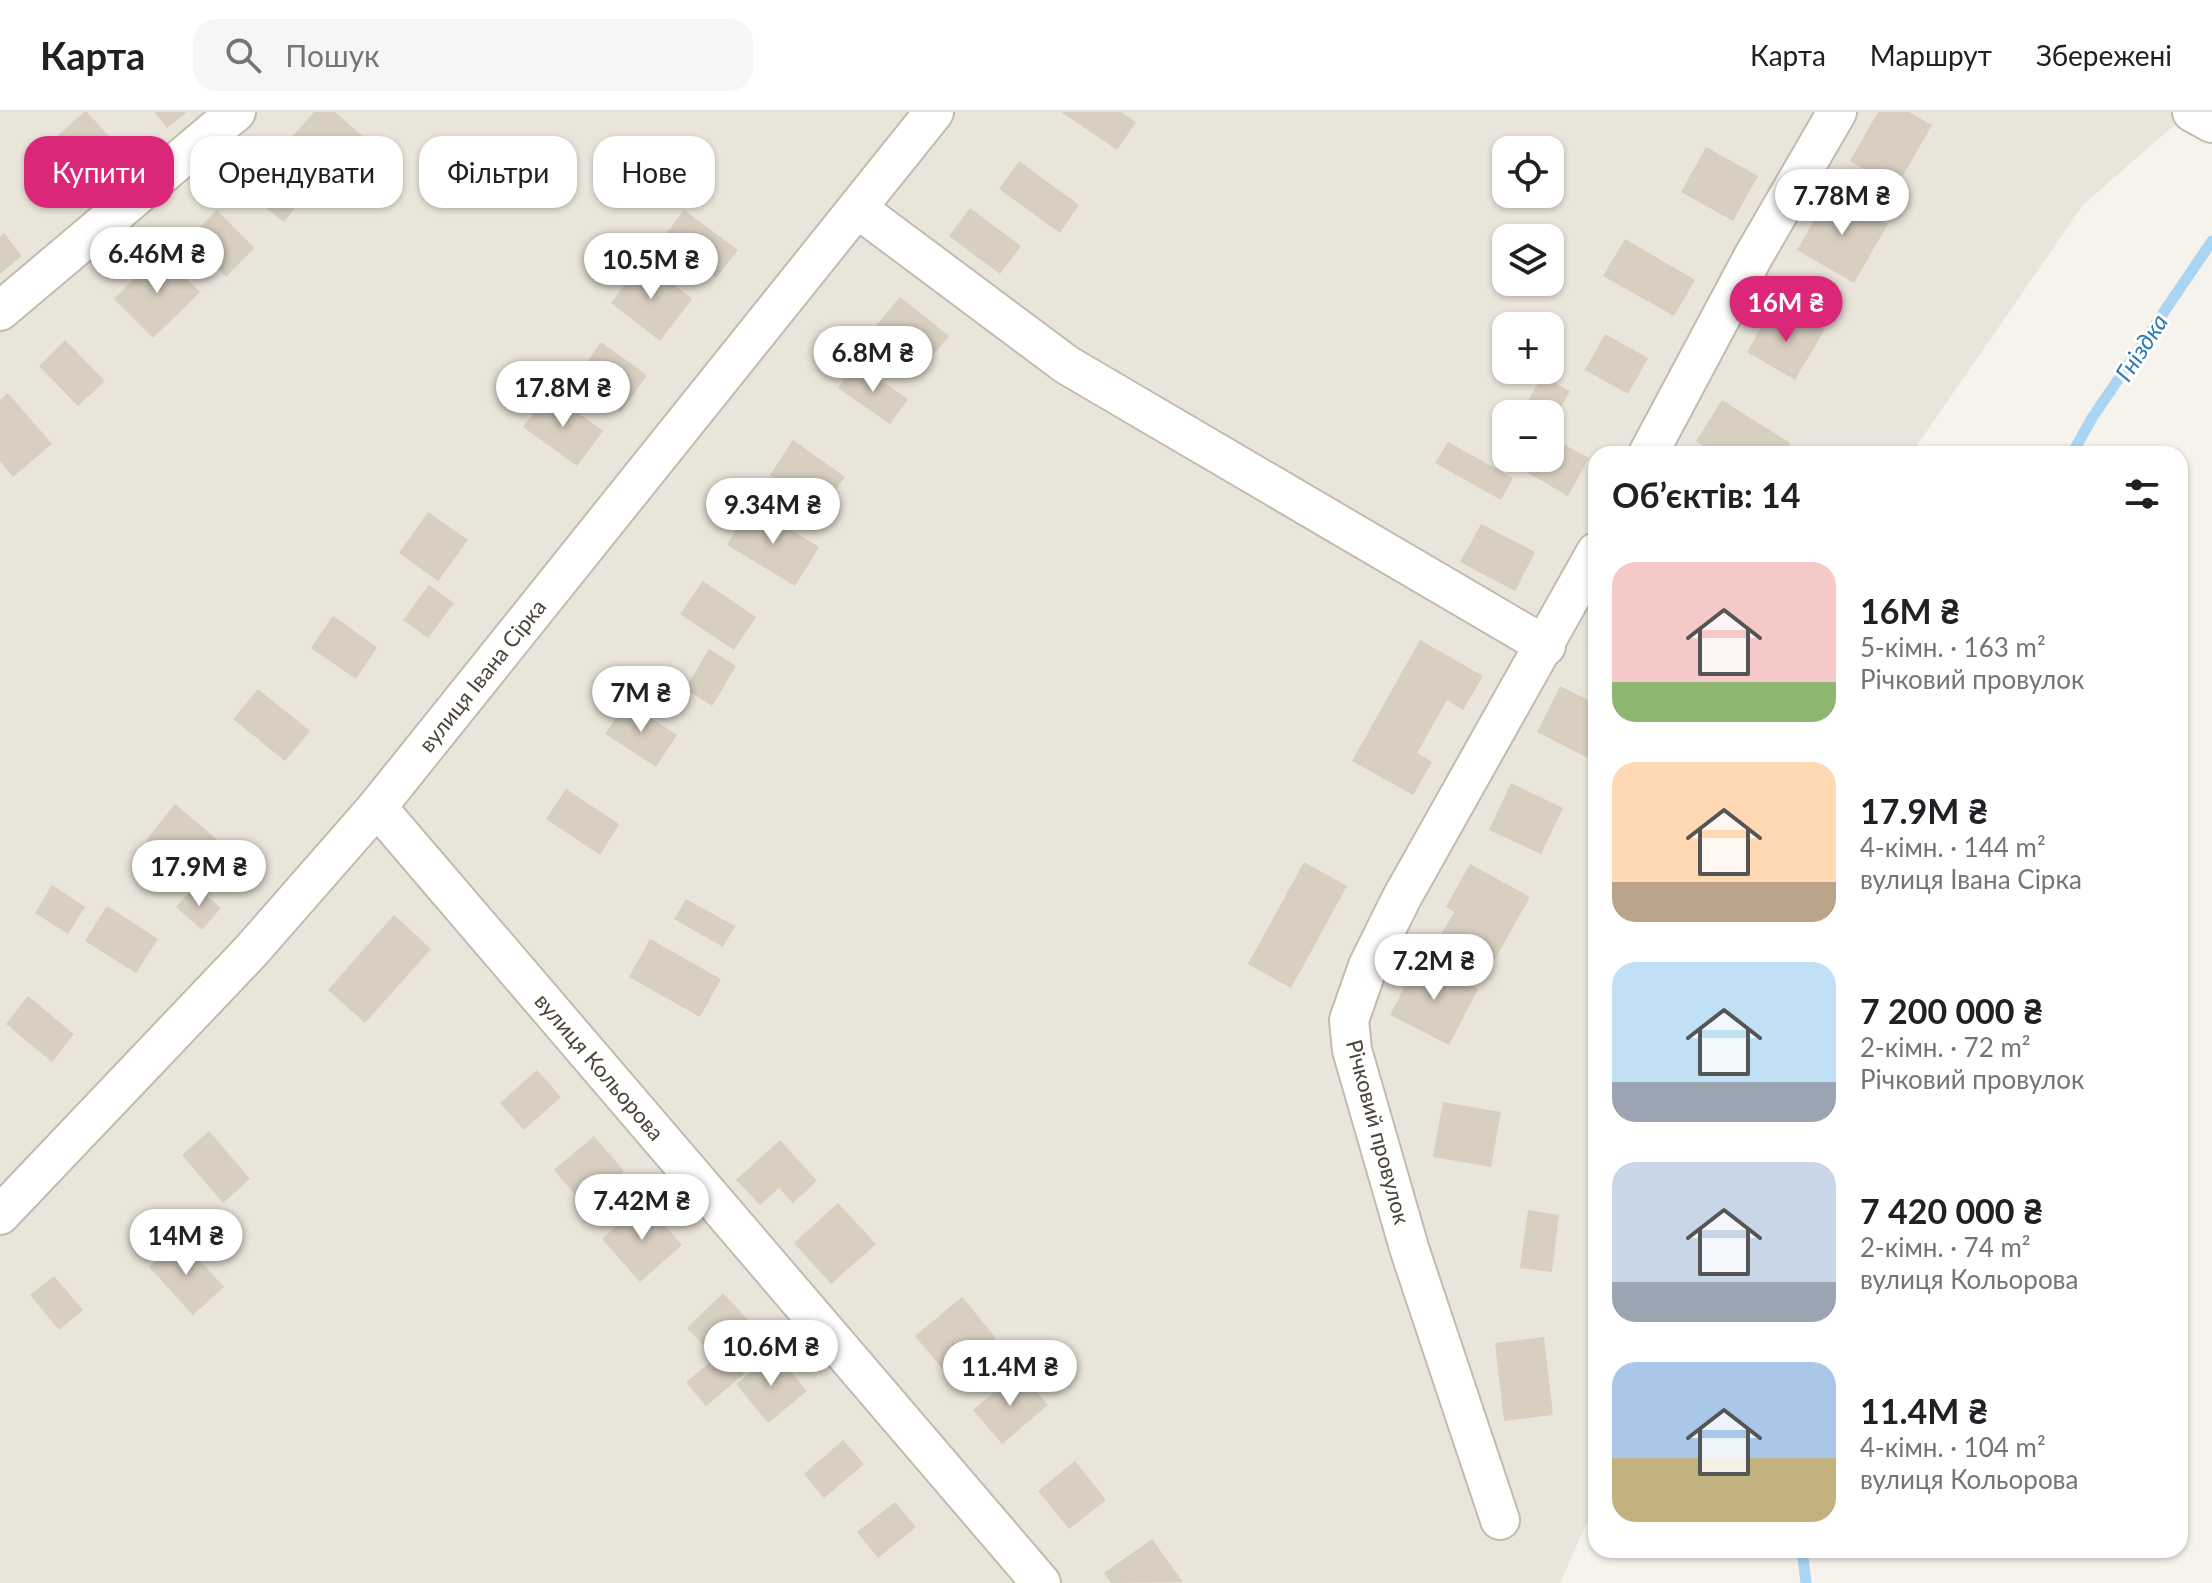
<!DOCTYPE html>
<html lang="uk">
<head>
<meta charset="utf-8">
<style>
	:root { --surface:#fff; --page:#f6f6f6; --text:#202124; --muted:#757577; --line:#e0e0e0; --accent:#db2777 }
	body { margin:0; font-family:Lato,sans-serif; background:var(--page); color:var(--text); height:100vh; display:flex; flex-direction:column; font-size:30px; white-space:nowrap }
	* { box-sizing:border-box; margin:0 }
	p { font-size:26px; color:var(--muted) }
	.icon { flex:none; width:44px; height:44px; fill:none; stroke:currentColor; stroke-width:2; stroke-linecap:round; stroke-linejoin:round }
	.map { position:relative; flex:1; overflow:hidden }
	.details { position:absolute; left:1588px; top:334px; width:600px; height:1112px; display:flex; flex-direction:column; background:var(--surface); border-radius:24px; box-shadow:0 2px 6px #0004 }
	.details>* { flex:none }
	.banner { position:absolute; left:24px; top:24px; width:760px; height:72px; display:flex; gap:16px }
	.buttons { position:absolute; left:1492px; top:24px; display:grid; gap:16px }
	.buttons a { display:grid; place-items:center; width:72px; height:72px; border-radius:16px; background:var(--surface); box-shadow:0 2px 6px #0004; font-size:40px }
	.price { position:absolute; translate:-50% -68px; padding:0 18px; border-radius:28px; background:#fff; color:#222; font-size:26px; line-height:52px; filter:drop-shadow(0 2px 4px #0008) }
	.price::after { content:''; position:absolute; left:50%; top:48px; width:24px; height:18px; margin-left:-12px; background:inherit; clip-path:polygon(0 0,100% 0,50% 100%) }
	.price.on { background:var(--accent); color:#fff }
	ul { padding:0; list-style:none }
	li { display:flex; align-items:center; gap:24px; height:200px; padding:0 24px }
	li span { display:grid; place-items:center; flex:none; width:224px; height:160px; border-radius:24px; color:#555 }
	li>.icon { margin-inline-start:auto }
	span .icon { width:96px; height:96px; fill:#fffc; stroke-width:1 }
	li b { font-size:34px }
	h2 { display:flex; justify-content:space-between; align-items:center; height:96px; padding:0 24px; font-size:34px }
	.tag { padding:0 28px; border-radius:24px; background:var(--surface); box-shadow:0 2px 6px #0004; font-size:28px; line-height:72px }
	.tag.on { background:var(--accent); color:#fff }
	header { display:flex; align-items:center; gap:48px; box-sizing:border-box; height:112px; padding:0 40px; background:var(--surface); border-bottom:2px solid var(--line) }
	header strong { font-size:38px }
	nav { display:flex; gap:44px; margin-inline-start:auto; font-size:28px }
	.search { width:560px; height:72px; background:var(--page); display:flex; align-items:center; gap:20px; box-sizing:border-box; padding:0 28px; border-radius:24px; color:var(--muted); font-size:30px }
	.map>svg:first-child { display:block }
</style>
</head>
<body>
<header>
<strong>Карта</strong>
<div class="search"><svg class="icon" aria-label="search" viewBox="0 0 24 24"><circle cx="10" cy="10" r="6"/><path d="M15 15l6 6"/></svg>Пошук</div>
<nav><a>Карта</a><a>Маршрут</a><a>Збережені</a></nav>
</header>
<div class="map">
<svg width="2212" height="1471" viewBox="0 0 2212 1471">
	<rect width="100%" height="100%" fill="#f6f3ec"/>
	<path fill="#eae5da" fill-rule="evenodd" d="M0,0H2189L2083,93L1911,342H1596V1390L1560,1471H0ZM1506,38H1550V82H1506ZM1506,126H1550V170H1506ZM1506,214H1550V258H1506ZM1506,302H1550V346H1506Z"/>
	<g fill="none" stroke-linecap="round" stroke-linejoin="round">
		<g stroke="#a9d4f2" stroke-width="11">
			<polyline points="2072,342 2092,306 2212,129"/>
			<polyline points="1802,1438 1806,1471"/>
		</g>
	</g>
	<g fill="#d8cfc1">
		<polygon points="84,0 87,0 127,44 95,73 54,27"/>
		<polygon points="154,0 187,0 167,16"/>
		<polygon points="314,0 335,0 368,29 330,73 285,33"/>
		<polygon points="1061,0 1121,0 1136,10 1117,38"/>
		<polygon points="1878,0 1909,0 1932,13 1896,76 1850,49"/>
		<polygon points="1706,35 1758,64 1733,109 1681,80"/>
		<polygon points="1019,49 1079,93 1060,121 999,77"/>
		<polygon points="293,54 314,70 284,110 262,93"/>
		<polygon points="1831,79 1888,112 1854,171 1797,138"/>
		<polygon points="970,96 1021,134 1000,162 949,124"/>
		<polygon points="217,98 255,136 226,165 188,127"/>
		<polygon points="684,98 738,138 716,166 663,126"/>
		<polygon points="4,121 22,144 0,162 0,125"/>
		<polygon points="1625,127 1695,168 1674,204 1603,164"/>
		<polygon points="160,140 200,180 153,226 114,187"/>
		<polygon points="643,148 692,187 660,229 611,191"/>
		<polygon points="900,185 949,224 923,255 874,216"/>
		<polygon points="1797,201 1825,217 1795,268 1747,240 1768,203 1789,215"/>
		<polygon points="1605,222 1648,246 1628,282 1585,258"/>
		<polygon points="65,228 105,269 78,294 39,254"/>
		<polygon points="601,230 647,263 621,300 575,267"/>
		<polygon points="855,251 908,287 890,312 838,276"/>
		<polygon points="1542,264 1570,279 1550,315 1550,302 1521,302"/>
		<polygon points="549,279 603,319 577,354 523,315"/>
		<polygon points="8,281 52,332 13,365 0,349 0,288"/>
		<polygon points="1722,288 1790,331 1783,342 1717,342 1696,329"/>
		<polygon points="1550,325 1589,346 1568,384 1519,356 1524,346 1550,346"/>
		<polygon points="793,328 845,365 821,398 770,363"/>
		<polygon points="1448,330 1513,366 1501,388 1435,351"/>
		<polygon points="751,393 819,435 795,474 727,433"/>
		<polygon points="428,400 468,428 438,469 399,441"/>
		<polygon points="1481,412 1535,440 1515,479 1460,450"/>
		<polygon points="703,469 756,505 734,538 680,502"/>
		<polygon points="429,473 454,491 428,526 403,508"/>
		<polygon points="333,504 377,535 356,567 311,536"/>
		<polygon points="1596,512 1596,534 1587,529"/>
		<polygon points="1420,528 1483,564 1463,598 1447,588 1417,641 1432,650 1413,683 1352,649"/>
		<polygon points="709,537 736,554 712,594 685,577"/>
		<polygon points="1560,574 1596,592 1596,650 1537,620"/>
		<polygon points="258,577 310,619 285,649 233,607"/>
		<polygon points="626,590 677,623 656,655 605,622"/>
		<polygon points="1511,671 1563,696 1541,742 1489,718"/>
		<polygon points="566,677 619,712 600,743 546,707"/>
		<polygon points="175,692 226,735 197,770 146,728"/>
		<polygon points="1304,750 1347,774 1291,876 1248,852"/>
		<polygon points="1470,752 1530,785 1492,852 1441,823 1454,800 1446,795"/>
		<polygon points="52,773 85,795 68,822 35,801"/>
		<polygon points="195,774 221,796 202,818 176,795"/>
		<polygon points="686,787 735,814 723,835 674,807"/>
		<polygon points="107,794 158,827 136,861 85,829"/>
		<polygon points="394,803 431,837 365,911 328,878"/>
		<polygon points="650,827 721,867 700,905 629,865"/>
		<polygon points="1419,847 1478,877 1449,933 1390,903"/>
		<polygon points="28,884 74,922 52,950 6,912"/>
		<polygon points="537,958 561,985 524,1018 500,991"/>
		<polygon points="1443,990 1501,1000 1491,1055 1433,1045"/>
		<polygon points="209,1019 250,1067 223,1091 182,1043"/>
		<polygon points="594,1024 624,1059 584,1093 554,1058"/>
		<polygon points="780,1028 817,1069 793,1091 779,1076 760,1093 736,1068"/>
		<polygon points="644,1090 682,1133 640,1170 602,1127"/>
		<polygon points="838,1091 876,1132 831,1172 794,1131"/>
		<polygon points="1528,1098 1559,1103 1552,1160 1520,1156"/>
		<polygon points="180,1127 224,1175 193,1203 149,1155"/>
		<polygon points="54,1164 83,1198 59,1218 30,1183"/>
		<polygon points="723,1181 748,1208 712,1242 687,1216"/>
		<polygon points="962,1185 996,1226 950,1266 915,1224"/>
		<polygon points="1544,1225 1553,1303 1504,1309 1495,1231"/>
		<polygon points="726,1238 744,1262 706,1294 686,1270"/>
		<polygon points="775,1241 807,1279 768,1311 736,1272"/>
		<polygon points="1019,1259 1048,1293 1002,1332 973,1298"/>
		<polygon points="843,1328 864,1352 824,1386 804,1362"/>
		<polygon points="1075,1349 1106,1388 1069,1417 1038,1379"/>
		<polygon points="895,1390 916,1415 878,1446 857,1420"/>
		<polygon points="1152,1427 1183,1470 1111,1471 1104,1461"/>
	</g>
	<g fill="none" stroke-linecap="round" stroke-linejoin="round">
		<g stroke="#c2bbae" stroke-width="42">
			<g id="minor">
				<polyline points="2192,0 2212,11"/>
				<polyline points="858,97 1067,253 1546,534"/>
				<polyline points="0,199 236,0"/>
				<polyline points="1648,342 1753,145 1837,0"/>
				<path id="s1" d="M377,695L1041,1471"/>
				<path id="s2" d="M0,1103L251,839L377,695L934,0"/>
				<polyline points="1500,1408 1410,1139 1352,938 1349,908 1368,854 1401,787 1596,440"/>
			</g>
		</g>
		<use href="#minor" stroke="#fff" stroke-width="38"/>
	</g>
	<g text-anchor="middle" stroke-width="6" stroke-linejoin="round" paint-order="stroke">
		<g font-size="22" fill="#4b4439" stroke="#fff">
			<text dy="8" stroke="none"><textPath href="#s2" startOffset="724">вулиця Івана Сірка</textPath></text>
			<text dy="8" stroke="none"><textPath href="#s1" startOffset="342">вулиця Кольорова</textPath></text>
			<text transform="translate(1378 1020) rotate(75)" y="8">Річковий провулок</text>
		</g>
		<g font-size="24" font-style="italic" fill="#2e7ab2" stroke="#fff">
			<text transform="translate(2142 236) rotate(-57)" y="8">Гніздка</text>
		</g>
	</g>
</svg>
<div class="buttons">
<a><svg class="icon" aria-label="locate" viewBox="0 0 24 24"><circle cx="12" cy="12" r="6"/><path d="M12 2v4M12 18v4M2 12h4M18 12h4"/></svg></a>
<a><svg class="icon" aria-label="layers" viewBox="0 0 24 24"><path d="M12 4l9 5-9 5-9-5zM3 14l9 5 9-5"/></svg></a>
<a>+</a>
<a>−</a>
</div>
<b class="price" style="left:1842px;top:125px">7.78M ₴</b>
<b class="price" style="left:157px;top:183px">6.46M ₴</b>
<b class="price" style="left:651px;top:189px">10.5M ₴</b>
<b class="price on" style="left:1786px;top:232px">16M ₴</b>
<b class="price" style="left:873px;top:282px">6.8M ₴</b>
<b class="price" style="left:563px;top:317px">17.8M ₴</b>
<b class="price" style="left:773px;top:434px">9.34M ₴</b>
<b class="price" style="left:641px;top:622px">7M ₴</b>
<b class="price" style="left:199px;top:796px">17.9M ₴</b>
<b class="price" style="left:1434px;top:890px">7.2M ₴</b>
<b class="price" style="left:642px;top:1130px">7.42M ₴</b>
<b class="price" style="left:186px;top:1165px">14M ₴</b>
<b class="price" style="left:771px;top:1276px">10.6M ₴</b>
<b class="price" style="left:1010px;top:1296px">11.4M ₴</b>
<div class="banner">
<a class="tag on">Купити</a>
<a class="tag">Орендувати</a>
<a class="tag">Фільтри</a>
<a class="tag">Нове</a>
</div>
<section class="details">
<h2>Об’єктів: 14<svg class="icon" aria-label="filters" viewBox="0 0 24 24"><path d="M4 7h16M4 17h16"/><circle cx="9" cy="7" r="2"/><circle cx="15" cy="17" r="2"/></svg></h2>
<ul>
<li><span style="background:linear-gradient(#f6c9c9 75%,#8fb573 0)"><svg class="icon" aria-label="home" viewBox="0 0 24 24"><path d="M3 11l9-7 9 7M6 9v11h12V9"/></svg></span><div><b>16M ₴</b><p>5-кімн. · 163 m²</p><p>Річковий провулок</p></div></li>
<li><span style="background:linear-gradient(#ffd9b3 75%,#b9a48a 0)"><svg class="icon" aria-label="home" viewBox="0 0 24 24"><path d="M3 11l9-7 9 7M6 9v11h12V9"/></svg></span><div><b>17.9M ₴</b><p>4-кімн. · 144 m²</p><p>вулиця Івана Сірка</p></div></li>
<li><span style="background:linear-gradient(#bfe0f5 75%,#9aa5b1 0)"><svg class="icon" aria-label="home" viewBox="0 0 24 24"><path d="M3 11l9-7 9 7M6 9v11h12V9"/></svg></span><div><b>7 200 000 ₴</b><p>2-кімн. · 72 m²</p><p>Річковий провулок</p></div></li>
<li><span style="background:linear-gradient(#c9d6e8 75%,#9aa5b1 0)"><svg class="icon" aria-label="home" viewBox="0 0 24 24"><path d="M3 11l9-7 9 7M6 9v11h12V9"/></svg></span><div><b>7 420 000 ₴</b><p>2-кімн. · 74 m²</p><p>вулиця Кольорова</p></div></li>
<li><span style="background:linear-gradient(#a9c7e8 60%,#c2b280 0)"><svg class="icon" aria-label="home" viewBox="0 0 24 24"><path d="M3 11l9-7 9 7M6 9v11h12V9"/></svg></span><div><b>11.4M ₴</b><p>4-кімн. · 104 m²</p><p>вулиця Кольорова</p></div></li>
</ul>
</section>
</div>
</body>
</html>
